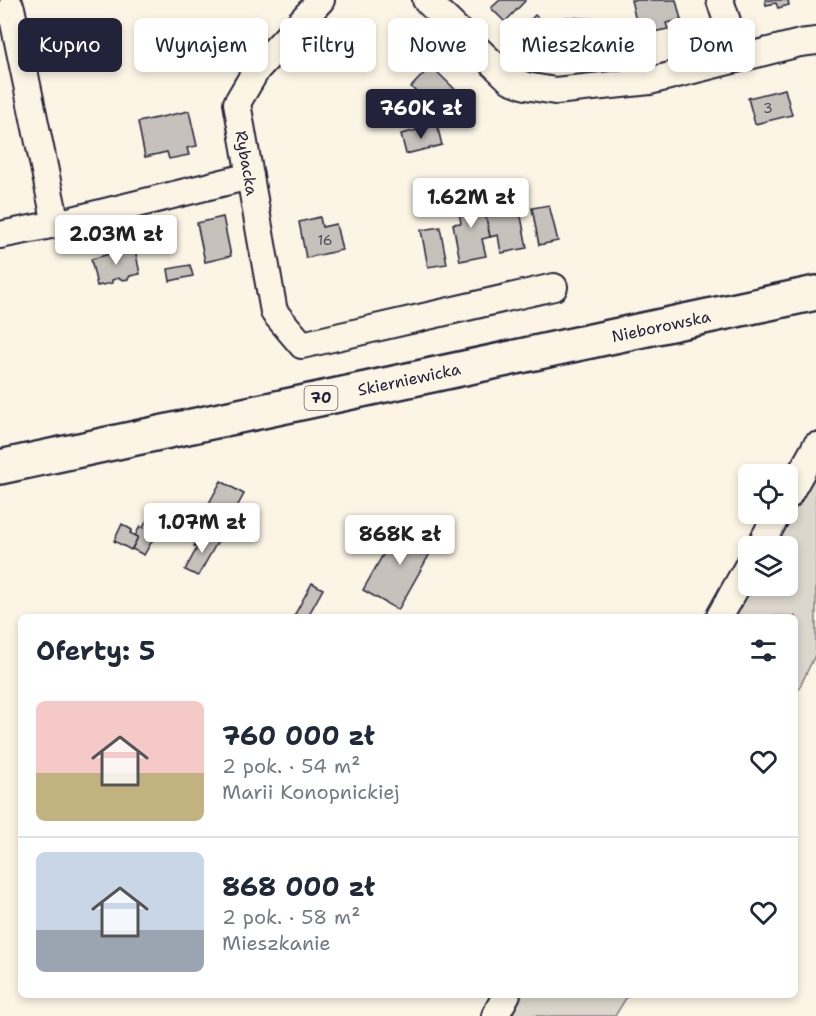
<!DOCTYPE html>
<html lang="pl">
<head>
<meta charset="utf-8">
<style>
	:root { --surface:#fff; --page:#f6f6f7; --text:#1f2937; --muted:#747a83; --line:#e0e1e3; --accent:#22223b }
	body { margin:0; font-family:"Shantell Sans",sans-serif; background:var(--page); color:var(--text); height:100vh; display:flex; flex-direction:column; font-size:22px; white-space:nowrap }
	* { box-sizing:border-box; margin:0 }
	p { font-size:20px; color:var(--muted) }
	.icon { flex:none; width:33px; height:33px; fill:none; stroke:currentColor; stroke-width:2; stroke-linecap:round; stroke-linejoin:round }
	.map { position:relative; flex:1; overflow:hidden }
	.panel { position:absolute; left:18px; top:614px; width:780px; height:384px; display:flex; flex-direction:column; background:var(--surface); border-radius:9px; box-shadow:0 3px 9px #0003 }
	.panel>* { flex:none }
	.guide { position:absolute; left:18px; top:18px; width:780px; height:54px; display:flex; gap:12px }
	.tools { position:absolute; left:738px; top:464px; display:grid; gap:12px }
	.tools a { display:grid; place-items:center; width:60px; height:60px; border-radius:9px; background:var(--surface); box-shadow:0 3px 9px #0003; font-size:30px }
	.price { position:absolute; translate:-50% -51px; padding:0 14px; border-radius:6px; background:#fff; color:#222; font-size:20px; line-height:39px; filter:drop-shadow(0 2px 3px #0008) }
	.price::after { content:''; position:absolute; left:50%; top:36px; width:18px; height:14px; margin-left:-9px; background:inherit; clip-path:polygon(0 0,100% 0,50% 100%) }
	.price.on { background:var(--accent); color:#fff }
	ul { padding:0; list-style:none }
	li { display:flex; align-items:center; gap:18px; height:150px; padding:0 18px }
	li+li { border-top:2px solid var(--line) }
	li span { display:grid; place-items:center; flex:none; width:168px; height:120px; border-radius:9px; color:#555 }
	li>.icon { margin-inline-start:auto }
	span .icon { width:72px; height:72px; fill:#fffc; stroke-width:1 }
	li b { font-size:26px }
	h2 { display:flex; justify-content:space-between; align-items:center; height:72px; padding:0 18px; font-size:26px }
	.pill { padding:0 21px; border-radius:9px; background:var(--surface); box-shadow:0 3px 9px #0003; font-size:21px; line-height:54px }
	.pill.on { background:var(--accent); color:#fff }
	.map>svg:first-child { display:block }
</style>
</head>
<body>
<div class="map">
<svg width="816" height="1016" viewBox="0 0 816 1016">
	<rect width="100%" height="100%" fill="#fcf5e5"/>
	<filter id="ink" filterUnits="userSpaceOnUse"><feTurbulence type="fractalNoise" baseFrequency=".0167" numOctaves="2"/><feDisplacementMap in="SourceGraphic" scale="12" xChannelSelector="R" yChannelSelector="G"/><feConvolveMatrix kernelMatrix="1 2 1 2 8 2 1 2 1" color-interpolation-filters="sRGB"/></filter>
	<g filter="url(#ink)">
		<g fill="#dcd6cc" stroke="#7f7c84" stroke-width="1.5">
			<polygon points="816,442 816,653 795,697 795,616 723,616 748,585 788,585 788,546 760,546"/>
			<polygon points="521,995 521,994 628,995 615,1016 510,1016"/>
		</g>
		<g fill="#c6c1bb" stroke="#22223b" stroke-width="1.5">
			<polygon points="500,0 524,0 525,1 505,22 491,8"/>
			<polygon points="631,0 676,0 681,20 666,23 668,29 653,32 652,26 638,30"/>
			<polygon points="765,0 788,0 789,5 778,8 776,3 766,5"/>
			<polygon points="535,15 549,28 531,48 517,34"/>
			<polygon points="566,17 598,19 596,51 584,49 564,49"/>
			<polygon points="238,36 247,48 229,63 220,51"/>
			<polygon points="431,66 465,99 445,120 430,105 432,104 426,98 425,100 411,87"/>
			<polygon points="785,89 792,115 755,124 748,98"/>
			<polygon points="189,111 197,146 187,148 189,155 169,159 167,152 145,157 138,122"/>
			<polygon points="437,125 442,145 406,154 401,134"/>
			<polygon points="507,191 512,212 520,211 527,248 501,253 498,235 490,237 481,194 491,192 492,194"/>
			<polygon points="481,194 490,237 482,239 486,256 460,261 453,224 461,223 457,202 472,198 472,195"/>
			<polygon points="549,205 558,241 539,245 532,208"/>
			<polygon points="223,217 231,256 205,262 197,223"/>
			<polygon points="320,217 322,227 336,224 342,250 306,258 299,222"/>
			<polygon points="440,227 447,264 428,267 421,230"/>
			<polygon points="125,247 126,250 135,249 140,274 130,276 128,279 123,280 119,278 112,280 112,283 97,286 91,259 113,253 112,249"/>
			<polygon points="190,265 193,276 170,281 168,269"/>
			<polygon points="221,481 244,494 225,529 216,524 218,521 211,517 214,511 207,507"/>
			<polygon points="147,520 160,527 144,555 132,549 138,537 135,536 140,526 143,528"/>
			<polygon points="402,521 437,541 398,610 363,590"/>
			<polygon points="122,524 132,530 130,533 138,537 131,550 114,541"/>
			<polygon points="206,532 219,539 198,576 185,570 197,548 194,546 198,539 201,540"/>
			<polygon points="312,583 323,589 308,616 294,616"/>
		</g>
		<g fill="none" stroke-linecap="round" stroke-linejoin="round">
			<g stroke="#22223b" stroke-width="30">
				<g id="minor">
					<polyline points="321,0 257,69 237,103 274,312 302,345 554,287"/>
					<polyline points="426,0 510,80 526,86 555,91 650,81 800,43 816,41"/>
					<polyline points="720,0 739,58"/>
					<polyline points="11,8 56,224"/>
					<polyline points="0,235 56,224 250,176"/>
					<polyline points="788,496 816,446"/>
					<polyline points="760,546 778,513"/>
					<polyline points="720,616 748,566"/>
					<polyline points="495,1016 507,994"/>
				</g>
			</g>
			<g stroke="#22223b" stroke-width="38">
				<polyline id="major" points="0,467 816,293"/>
			</g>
			<use href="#minor" stroke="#fcf5e5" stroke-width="26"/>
			<use href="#major" stroke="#fcf5e5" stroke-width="33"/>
		</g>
	</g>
	<g text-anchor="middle" stroke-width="5" stroke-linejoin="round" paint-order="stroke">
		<g font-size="14" fill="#4b4a5b">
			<text x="768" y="113">3</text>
			<text x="325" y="245">16</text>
		</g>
		<rect fill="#fcf5e5" stroke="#63616e" stroke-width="1.5" x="304.5" y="386" width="33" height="24" rx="4.5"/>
		<g font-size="15" font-weight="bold" fill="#22223b">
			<text x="321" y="403">70</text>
		</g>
		<g font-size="16" fill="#22223b" stroke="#fcf5e5">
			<text transform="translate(247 163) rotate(80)" y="6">Rybacka</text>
			<text transform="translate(661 326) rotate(-12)" y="6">Nieborowska</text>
			<text transform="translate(409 379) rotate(-12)" y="6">Skierniewicka</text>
		</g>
	</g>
</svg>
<div class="tools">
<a><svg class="icon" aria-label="locate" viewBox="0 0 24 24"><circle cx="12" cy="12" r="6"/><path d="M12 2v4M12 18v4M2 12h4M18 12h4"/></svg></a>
<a><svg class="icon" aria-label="layers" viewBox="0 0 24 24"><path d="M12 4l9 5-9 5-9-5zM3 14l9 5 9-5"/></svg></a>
</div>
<b class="price on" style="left:421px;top:140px">760K zł</b>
<b class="price" style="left:471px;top:229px">1.62M zł</b>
<b class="price" style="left:116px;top:266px">2.03M zł</b>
<b class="price" style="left:202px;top:554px">1.07M zł</b>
<b class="price" style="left:400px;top:566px">868K zł</b>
<div class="guide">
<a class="pill on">Kupno</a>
<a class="pill">Wynajem</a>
<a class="pill">Filtry</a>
<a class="pill">Nowe</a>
<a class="pill">Mieszkanie</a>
<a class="pill">Dom</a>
</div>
<section class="panel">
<h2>Oferty: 5<svg class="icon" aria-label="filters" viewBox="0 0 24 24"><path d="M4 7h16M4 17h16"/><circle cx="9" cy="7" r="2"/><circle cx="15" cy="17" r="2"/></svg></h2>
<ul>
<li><span style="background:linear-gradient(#f6c9c9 60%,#c2b280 0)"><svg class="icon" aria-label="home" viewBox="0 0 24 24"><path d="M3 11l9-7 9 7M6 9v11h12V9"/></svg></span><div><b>760 000 zł</b><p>2 pok. · 54 m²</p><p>Marii Konopnickiej</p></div><svg class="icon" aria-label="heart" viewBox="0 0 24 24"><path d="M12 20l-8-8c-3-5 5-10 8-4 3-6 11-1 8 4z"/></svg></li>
<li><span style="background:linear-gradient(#c9d6e8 65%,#9aa5b1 0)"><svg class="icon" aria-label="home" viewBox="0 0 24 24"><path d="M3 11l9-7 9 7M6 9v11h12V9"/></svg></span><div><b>868 000 zł</b><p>2 pok. · 58 m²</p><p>Mieszkanie</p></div><svg class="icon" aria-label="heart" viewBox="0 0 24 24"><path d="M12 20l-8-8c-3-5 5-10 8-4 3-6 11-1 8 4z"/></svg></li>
</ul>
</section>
</div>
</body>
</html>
